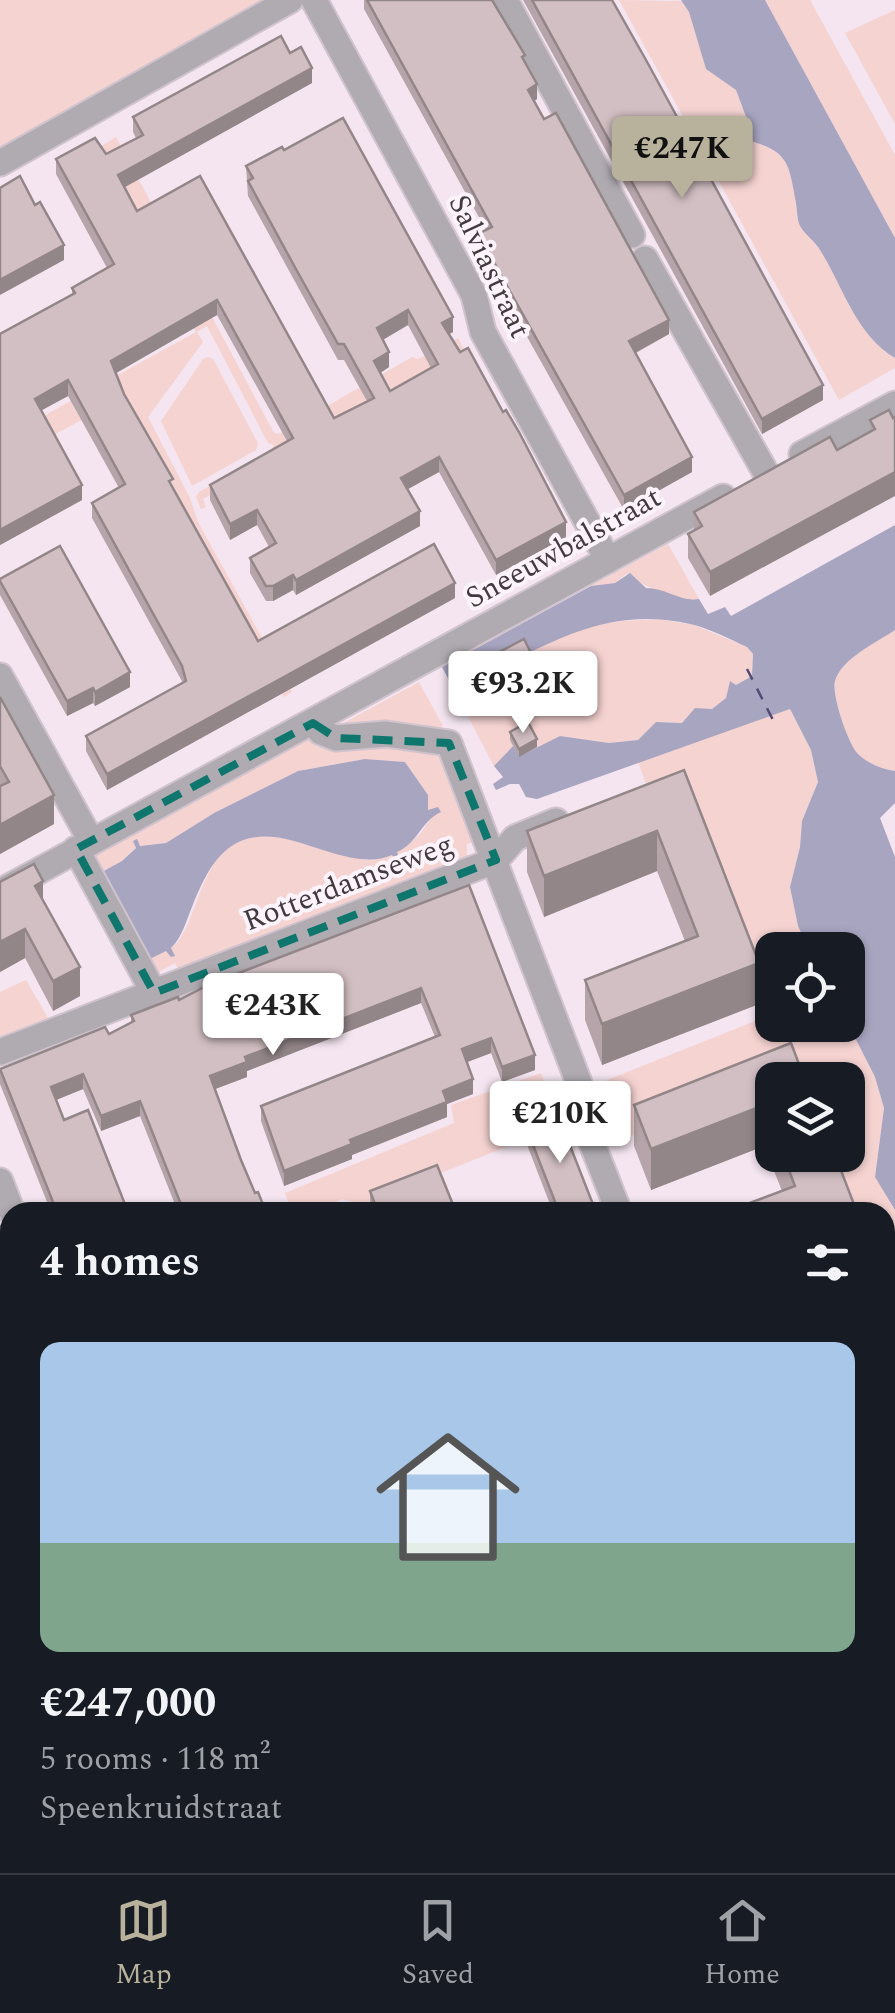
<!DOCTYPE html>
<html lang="en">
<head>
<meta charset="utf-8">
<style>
	:root { --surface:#171b24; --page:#20242c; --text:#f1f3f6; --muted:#9ea1a6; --line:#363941; --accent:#b8b19c }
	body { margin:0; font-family:Spectral,serif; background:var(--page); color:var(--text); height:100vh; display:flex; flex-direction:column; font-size:38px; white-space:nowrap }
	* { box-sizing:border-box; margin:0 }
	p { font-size:32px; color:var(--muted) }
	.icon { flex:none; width:55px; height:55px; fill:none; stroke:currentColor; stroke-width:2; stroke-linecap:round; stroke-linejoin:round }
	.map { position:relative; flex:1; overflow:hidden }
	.panel { position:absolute; left:0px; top:1202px; width:895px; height:672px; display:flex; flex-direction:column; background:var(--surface); border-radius:30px 30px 0 0; box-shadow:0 2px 8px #0004 }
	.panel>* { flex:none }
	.controls { position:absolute; left:755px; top:932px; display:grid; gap:20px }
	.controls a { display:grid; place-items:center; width:110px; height:110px; border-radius:20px; background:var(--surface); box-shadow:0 2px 8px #0004; font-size:50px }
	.price { position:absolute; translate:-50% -85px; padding:0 22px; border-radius:10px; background:#fff; color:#222; font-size:32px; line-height:65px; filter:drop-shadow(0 2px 5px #0008) }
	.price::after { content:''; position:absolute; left:50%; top:60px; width:30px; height:22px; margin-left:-15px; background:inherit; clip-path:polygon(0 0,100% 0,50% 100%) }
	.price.on { background:var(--accent); color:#111 }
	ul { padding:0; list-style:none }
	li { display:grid; align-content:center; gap:20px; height:530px; padding:0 40px }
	li span { display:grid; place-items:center; height:310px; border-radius:20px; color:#555 }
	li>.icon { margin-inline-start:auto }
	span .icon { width:180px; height:180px; fill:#fffc; stroke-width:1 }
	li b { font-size:42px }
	h2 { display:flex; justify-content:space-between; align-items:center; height:120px; padding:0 40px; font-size:42px }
	.dock { display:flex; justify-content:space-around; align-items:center; height:140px; border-top:2px solid var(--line); background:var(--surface); font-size:28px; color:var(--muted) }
	.dock a { display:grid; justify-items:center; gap:5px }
	.dock .on { color:var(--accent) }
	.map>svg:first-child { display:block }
</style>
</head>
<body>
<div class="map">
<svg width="895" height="1873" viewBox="0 0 895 1873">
	<rect width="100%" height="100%" fill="#f4e5f0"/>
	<g fill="#f5d3d1">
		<polygon points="0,0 271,0 0,151"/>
		<path d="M619,0L682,1L689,11L706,69L736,90L752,133L750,141C789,152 789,165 796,203C797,210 797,220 800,226C805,235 815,241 820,250C844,288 855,334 895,358V368L839,400Z"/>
		<polygon points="765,0 810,0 895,155 895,238"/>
		<polygon points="895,10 895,124 845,33"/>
		<polygon points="116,137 274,433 279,434 412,357 418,359 458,338 468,358 203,499 206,507 201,509 196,497 199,492 269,453 274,445 268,443 207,326 197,332 203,342 148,417 190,498 198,522 292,692 284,697 124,397 0,464 0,440 196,332 98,148"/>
		<polygon points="208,357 213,359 258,443 256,450 192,486 161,421 203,359"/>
		<path d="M668,544L699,599C681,602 642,586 626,574L615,583L591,586Z"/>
		<polygon points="658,619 694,625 747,647 753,654 752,676 736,685 730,682 726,698 712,709 695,709 682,723 656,722 638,740 609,743 560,736 519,757 513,746 494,766 463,707 469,690 483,682 486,675 565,633 608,622"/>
		<path d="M895,630V771C883,769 869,764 859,755C849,747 831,694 835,681C842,658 876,643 895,630Z"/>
		<polygon points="419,682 443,726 425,732 336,727"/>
		<polygon points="790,709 811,750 818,782 802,821 800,847 790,887 798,926 809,950 772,950 772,1025 848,1024 875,1077 884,1108 875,1176 895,1210 894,1355 885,1331 885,1212 846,1212 824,1155 848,1155 848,1080 772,1080 629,1137 607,1080 770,1015 689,804 657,814 638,762"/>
		<path d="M308,739L318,747L364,741L440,751L478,840L467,844V859L180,973L175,963L157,973L150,959C159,954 170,950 177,943C200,914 201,851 249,836C279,827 331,855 362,859C372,861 383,857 393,855L400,859L397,852L420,834L432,817L428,811V795L405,762L365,759L298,771L214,813L166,843L139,846L137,840L133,841L136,847L122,861L102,872L90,853Z"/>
		<polygon points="26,980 48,1018 0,1037 0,992"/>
		<polygon points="541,1073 560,1125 362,1205 342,1199 319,1212 292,1212 285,1193 454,1123 451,1105"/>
		<polygon points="885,1766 895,1785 895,1873 874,1873 872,1865 885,1865"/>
	</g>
	<g fill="#a8a5c1">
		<path d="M681,0H765L895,238V358C855,334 844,288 820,250C815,241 805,235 800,226C797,220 797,209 796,203C789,165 789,151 750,141L752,133L736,90L706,69L689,12Z"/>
		<path d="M895,525V630C876,643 842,658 835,681C831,694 849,747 859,755C869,764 882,769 895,771V803L880,818L895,857V1210L875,1177L884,1108L875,1077L848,1024V950H809L798,926L790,887L800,847L802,821L818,782L811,750L790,709L537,799L526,797L519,784H510L496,790L493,784L503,777L494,766L513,746L520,756L560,736L609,743L638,740L656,722L682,723L695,708L712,709L726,698L730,681L736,685L752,676L753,654L747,647C729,639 709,628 690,624C611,606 554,640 486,675L483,682L469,690L463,707L442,667L591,586L615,583L630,573L646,588C666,588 680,602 699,599L708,614L725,607L731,616Z"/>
		<path d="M365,759L405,762L428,795V810L438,807L441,812C421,821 418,843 397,852L400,860L395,861L392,855C363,868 324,849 294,841C235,825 213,854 192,907C186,921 182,938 171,948L175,956L171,957L166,951L150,959L102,872L122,861L136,848L133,841L137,839L140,846L166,843L214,813L298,771Z"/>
		<polygon points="895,1477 895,1626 885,1621 885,1481"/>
	</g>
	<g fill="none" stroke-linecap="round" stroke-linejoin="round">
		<polyline stroke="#524b76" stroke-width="2.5" stroke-dasharray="12 10" stroke-linecap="butt" points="747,669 773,720"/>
		<g stroke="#d0c3cd" stroke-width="29">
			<g id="minor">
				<polyline points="314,0 474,295 483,332 608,560"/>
				<polyline points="505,0 632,235"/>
				<polyline points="0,163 290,0"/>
				<polyline points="645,259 766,473"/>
				<polyline points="802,454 895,404"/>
				<polyline points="0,676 90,839"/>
				<polyline points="313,723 321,732 336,738 386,734 449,743 579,1083 584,1123 619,1212"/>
				<polyline points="76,849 154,993"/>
				<path d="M0,892C240,759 482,629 723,497"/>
				<polyline points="0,1052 496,860 515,838 556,821"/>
				<polyline points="0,1181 12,1212"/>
				<polyline points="0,1813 10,1810"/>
				<polyline points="6,1846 10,1847"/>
				<polyline points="25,1865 28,1873"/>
				<polyline points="198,1865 200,1873"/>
				<polyline points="414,1865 416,1873"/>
				<polyline points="621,1865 623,1873"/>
			</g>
		</g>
		<use href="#minor" stroke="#afabb1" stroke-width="25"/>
	</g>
	<g fill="#b5a4a9" fill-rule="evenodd">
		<polygon points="364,0 492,0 525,62 537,99 534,101 669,334 636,353 692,472 624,510 498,285 480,248 480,233 486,230 364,9"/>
		<polygon points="523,0 612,0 823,400 762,434"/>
		<path d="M290,53L312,83L124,187L137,211L334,418L367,401L344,360H338L248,196L246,166L453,332L449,334L566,537L496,575L439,472L407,489L420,526L296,595L293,590L273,601H266L250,573V558L269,547L257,525L230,540L210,500V485L287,441L217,315L116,373L124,394L173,488L258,641L455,598L107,790L86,751V736L183,683L92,518V503L119,488L68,396L41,410L82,500L0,545L72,294V288L107,268L56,174V159L106,154L136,138L133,132V117ZM408,325L431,368L390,391L380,373L389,367L383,340Z"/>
		<polygon points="893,418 710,596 688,558 688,534 694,530 694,512 837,450 870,432 870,420"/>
		<polygon points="0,579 130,687 95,706 93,703 67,716 0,595"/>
		<polygon points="486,659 532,670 514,680 514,691 493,703 486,675"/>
		<polygon points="0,697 54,824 0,854"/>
		<polygon points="510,732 537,747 519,757 510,740"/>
		<polygon points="684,770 759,1004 602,1065 585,1020 585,980 685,941 657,871 544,917 527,872 527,831"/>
		<polygon points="0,882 43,900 80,996 53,1011 25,958 0,972"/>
		<polygon points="469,885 535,1070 502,1082 491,1053 467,1062 473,1094 447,1104 447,1117 352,1155 352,1159 284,1186 261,1121 261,1106 435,1037 421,1003 247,1071 247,1077 215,1089 241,1160 255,1193 266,1212 178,1212 140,1116 101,1131 83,1089 56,1100 64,1120 128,1212 51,1212 0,1084 0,1069 109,1034 131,1023 131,1015 179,1000"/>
		<polygon points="772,1080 772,1155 835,1155 857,1212 782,1191 764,1146 651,1190 634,1146 634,1105"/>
		<polygon points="526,1127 596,1212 553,1212 526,1142"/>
		<polygon points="370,1191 456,1212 372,1212 370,1206"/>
		<polygon points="10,1429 10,1672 9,1672 0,1653 0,1433"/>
		<polygon points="47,1865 182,1865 184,1873 51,1873"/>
	</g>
	<g fill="#938689">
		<polygon points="312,68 312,83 118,191 118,175"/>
		<polygon points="537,84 537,99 528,105 528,90"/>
		<polygon points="64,245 64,260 0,295 0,280"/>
		<polygon points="217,300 217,315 111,376 111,361"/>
		<polygon points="408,310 408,325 377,343 377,328"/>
		<polygon points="453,317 453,332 442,338 442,323"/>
		<polygon points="669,320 669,334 629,356 629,341"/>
		<polygon points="389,352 389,367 374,377 374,361"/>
		<polygon points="68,380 68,396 35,414 35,399"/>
		<polygon points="823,385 823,400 762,434 762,419"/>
		<polygon points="439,457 439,472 401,493 401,478"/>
		<polygon points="692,457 692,472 624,510 624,495"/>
		<polygon points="895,472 895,496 710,596 710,572"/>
		<polygon points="82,485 82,500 0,545 0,530"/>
		<polygon points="257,510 257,525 230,540 230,524"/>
		<polygon points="420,511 420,526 296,595 296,580"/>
		<polygon points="566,522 566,537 496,575 496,560"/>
		<polygon points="293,575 293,590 273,601 273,586"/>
		<polygon points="455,583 455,598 107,790 107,774"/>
		<polygon points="532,655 532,670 514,680 514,691 493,703 493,687 509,667"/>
		<polygon points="130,672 130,687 95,706 95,692"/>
		<polygon points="93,688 93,703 67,716 67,701"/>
		<polygon points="537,739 537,747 519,757 519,749"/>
		<polygon points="54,795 54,824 0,854 0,825"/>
		<polygon points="657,831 657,871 544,917 544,876"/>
		<polygon points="43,881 43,911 35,886"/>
		<polygon points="25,929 25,958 0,972 0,942"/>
		<polygon points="759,963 759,1004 602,1065 602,1024"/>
		<polygon points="80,967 80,996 53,1011 53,981"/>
		<polygon points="421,988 421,1003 247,1071 247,1077 210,1091 210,1076 245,1057"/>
		<polygon points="491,1038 491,1053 462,1064 462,1049"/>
		<polygon points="535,1055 535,1070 502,1082 502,1067"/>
		<polygon points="83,1074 83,1089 51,1102 51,1087"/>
		<polygon points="473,1079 473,1094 447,1104 447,1117 352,1155 352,1159 284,1186 284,1171 350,1140 443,1091"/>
		<polygon points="140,1101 140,1116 101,1131 101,1116"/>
		<polygon points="764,1105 764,1146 651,1190 651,1149"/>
		<polygon points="10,1326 10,1356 0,1359 0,1330"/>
		<polygon points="895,1418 895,1459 885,1463 885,1422"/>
		<polygon points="92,1865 98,1865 98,1873 66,1873 66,1871"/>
		<rect x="662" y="1865" width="9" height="8"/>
	</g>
	<g fill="#d2bfc4" stroke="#938689" stroke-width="2.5" fill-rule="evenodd">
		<polygon points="367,0 492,0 525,55 522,57 537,84 528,90 544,119 556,113 669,320 629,341 692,457 624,495 498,270 480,233 492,227"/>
		<polygon points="532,0 612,0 646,60 823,385 762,419"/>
		<path d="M281,36L290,53L301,47L312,68L118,175L137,211L200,176L334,418L374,398L344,344H338L297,271L248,181L253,178L246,166L282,147L284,150L343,118L453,317L442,323L460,352L468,348L503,412L506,410L519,432L566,522L496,560L439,457L401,478L420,511L296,580L293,575L273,586H266L250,558L276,543L257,510L230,524L210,485L293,438L217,300L111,361L124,394L173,479L169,481L258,641L434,544L455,583L107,774L86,736L186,681L182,666L92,503L125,484L68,380L35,399L82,485L0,530V334L75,293L72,288L114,264L56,159L95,138L106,154L143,135L133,117ZM408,310L438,364L390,391L374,361L389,352L377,328Z"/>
		<polygon points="20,176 35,205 40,202 64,245 0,280 0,188"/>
		<polygon points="889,410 893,418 895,417 895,472 710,572 688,534 702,526 694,512 830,437 837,450 875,429 870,420"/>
		<polygon points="60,546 130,672 95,692 93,688 67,701 0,581 0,579"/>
		<polygon points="524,639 532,655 509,667 514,675 493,687 486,659"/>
		<polygon points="0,697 54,795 0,825 0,786 9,782 0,766"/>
		<polygon points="528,722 537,739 519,749 510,732"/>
		<polygon points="684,770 759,963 602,1024 585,980 698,936 657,831 544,876 527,831"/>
		<polygon points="34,864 43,881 35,886 80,967 53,981 25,929 0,942 0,882"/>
		<polygon points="469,885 535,1055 502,1067 491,1038 462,1049 473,1079 443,1091 447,1102 350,1140 352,1144 284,1171 261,1106 440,1035 421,988 245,1057 247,1062 210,1076 241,1160 255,1193 258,1192 266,1212 184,1212 140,1101 101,1116 83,1074 51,1087 64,1120 88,1110 128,1212 57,1212 0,1069 105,1027 109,1034 134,1021 131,1015 178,997 179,1000 210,984"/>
		<polygon points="791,1043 805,1080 772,1080 772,1127 764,1105 651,1149 634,1105"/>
		<polygon points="558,1115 596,1212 559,1212 526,1127"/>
		<polygon points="783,1155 835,1155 857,1212 726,1212 795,1186"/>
		<polygon points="437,1165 456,1212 378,1212 370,1191"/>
		<polygon points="0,1225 10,1251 10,1326 0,1330"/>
		<polygon points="895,1335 895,1418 885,1422 885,1338"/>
		<polygon points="10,1429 10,1643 9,1643 0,1623 0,1433"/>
		<polygon points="63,1865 92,1865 66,1871"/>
		<polygon points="98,1865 182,1865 184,1873 102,1873"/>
		<polygon points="240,1865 400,1865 402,1873 242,1873"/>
		<polygon points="456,1865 598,1865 600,1873 458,1873"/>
		<polygon points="671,1865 768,1865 771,1873 673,1873"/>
		<polygon points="815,1865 851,1865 853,1873 817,1873"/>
	</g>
	<path fill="none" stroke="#0f766e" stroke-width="8" stroke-dasharray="20 12" stroke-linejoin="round" d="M313,723L336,738L449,743L496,860L154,993L76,849Z"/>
	<g text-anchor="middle" stroke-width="8" stroke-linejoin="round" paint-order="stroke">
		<g font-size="30" fill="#413b3f" stroke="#fdf4fb">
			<text transform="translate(490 266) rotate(65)" y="10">Salviastraat</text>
			<text transform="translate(563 547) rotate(-29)" y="10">Sneeuwbalstraat</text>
			<text transform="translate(348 882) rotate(-21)" y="10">Rotterdamseweg</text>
		</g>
	</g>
</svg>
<div class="controls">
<a><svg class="icon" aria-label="locate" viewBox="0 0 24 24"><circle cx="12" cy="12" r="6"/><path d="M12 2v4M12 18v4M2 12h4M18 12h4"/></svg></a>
<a><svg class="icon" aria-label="layers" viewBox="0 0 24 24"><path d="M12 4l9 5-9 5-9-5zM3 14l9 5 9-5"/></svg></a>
</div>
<b class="price on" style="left:682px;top:201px">€247K</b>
<b class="price" style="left:523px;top:736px">€93.2K</b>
<b class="price" style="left:273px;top:1058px">€243K</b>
<b class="price" style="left:560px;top:1166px">€210K</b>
<section class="panel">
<h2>4 homes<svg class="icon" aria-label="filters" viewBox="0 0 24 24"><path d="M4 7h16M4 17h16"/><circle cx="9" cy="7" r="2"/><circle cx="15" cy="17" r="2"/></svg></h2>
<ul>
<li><span style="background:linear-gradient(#a9c7e8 65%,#7fa58c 0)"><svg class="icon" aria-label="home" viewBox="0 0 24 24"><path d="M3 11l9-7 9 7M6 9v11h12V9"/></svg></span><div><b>€247,000</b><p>5 rooms · 118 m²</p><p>Speenkruidstraat</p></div></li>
</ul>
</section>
</div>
<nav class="dock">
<a class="on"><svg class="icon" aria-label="map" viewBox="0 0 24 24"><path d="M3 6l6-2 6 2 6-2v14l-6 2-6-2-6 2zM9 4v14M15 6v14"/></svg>Map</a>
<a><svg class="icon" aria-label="saved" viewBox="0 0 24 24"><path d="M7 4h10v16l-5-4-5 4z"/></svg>Saved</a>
<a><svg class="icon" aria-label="home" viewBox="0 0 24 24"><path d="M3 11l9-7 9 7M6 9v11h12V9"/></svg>Home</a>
</nav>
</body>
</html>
